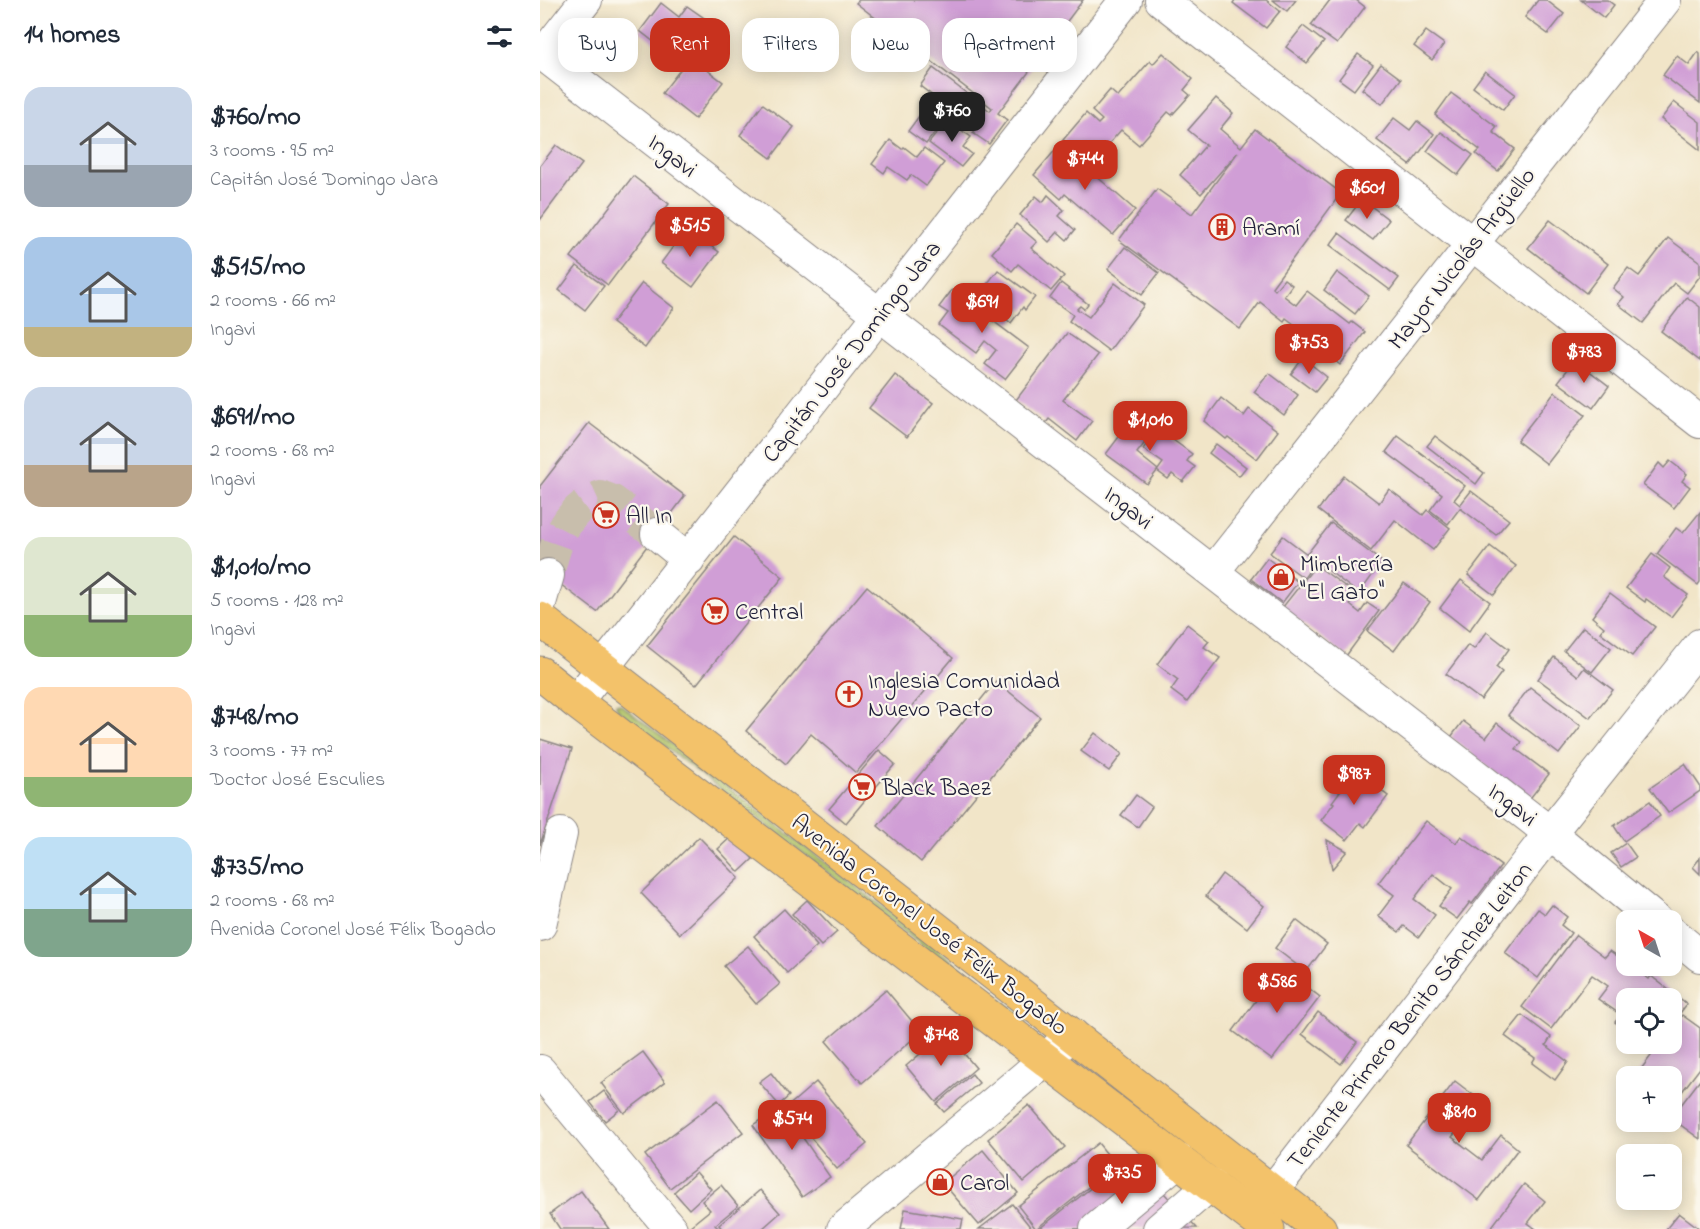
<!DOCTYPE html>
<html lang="en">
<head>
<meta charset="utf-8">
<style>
	:root { --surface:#fff; --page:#f2f2f3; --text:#1f2937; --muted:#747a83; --accent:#c8321e }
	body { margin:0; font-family:"Indie Flower",sans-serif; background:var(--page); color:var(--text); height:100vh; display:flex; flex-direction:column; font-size:22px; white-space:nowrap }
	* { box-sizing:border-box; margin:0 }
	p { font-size:20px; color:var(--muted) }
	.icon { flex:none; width:33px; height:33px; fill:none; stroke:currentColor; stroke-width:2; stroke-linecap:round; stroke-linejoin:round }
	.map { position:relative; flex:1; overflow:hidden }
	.side { display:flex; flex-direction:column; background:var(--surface); width:540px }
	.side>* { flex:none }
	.hud { position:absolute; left:18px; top:18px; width:570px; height:54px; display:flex; gap:12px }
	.needle { width:39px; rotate:321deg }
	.fabs { position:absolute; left:1076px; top:910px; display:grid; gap:12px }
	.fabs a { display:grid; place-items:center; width:66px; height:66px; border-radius:12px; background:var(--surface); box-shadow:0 3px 15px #0003; font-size:30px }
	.price { position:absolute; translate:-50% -51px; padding:0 14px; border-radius:12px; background:var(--accent); color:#fff; font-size:20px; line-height:39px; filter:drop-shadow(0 2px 3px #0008) }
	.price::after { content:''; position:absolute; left:50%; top:36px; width:18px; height:14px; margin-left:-9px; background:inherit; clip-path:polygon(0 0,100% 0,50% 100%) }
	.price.selected { background:#222; color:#fff }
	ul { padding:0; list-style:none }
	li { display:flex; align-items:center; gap:18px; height:150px; padding:0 24px }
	li span { display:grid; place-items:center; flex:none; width:168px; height:120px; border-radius:18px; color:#555 }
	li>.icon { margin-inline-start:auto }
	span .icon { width:72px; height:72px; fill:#fffc; stroke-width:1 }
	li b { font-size:26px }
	h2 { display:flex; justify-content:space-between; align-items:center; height:72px; padding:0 24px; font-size:26px }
	.tag { padding:0 21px; border-radius:18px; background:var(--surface); box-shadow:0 3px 15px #0003; font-size:21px; line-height:54px }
	.tag.selected { background:var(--accent); color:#fff }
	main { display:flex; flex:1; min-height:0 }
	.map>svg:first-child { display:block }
</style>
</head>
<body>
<main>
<section class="side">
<h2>14 homes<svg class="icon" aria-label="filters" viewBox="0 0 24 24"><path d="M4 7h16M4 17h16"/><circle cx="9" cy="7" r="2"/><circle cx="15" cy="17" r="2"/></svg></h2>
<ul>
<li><span style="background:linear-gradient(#c9d6e8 65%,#9aa5b1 0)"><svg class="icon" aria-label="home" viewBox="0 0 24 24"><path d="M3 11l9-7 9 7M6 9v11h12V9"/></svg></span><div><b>$760/mo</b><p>3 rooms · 95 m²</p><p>Capitán José Domingo Jara</p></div></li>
<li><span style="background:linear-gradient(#a9c7e8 75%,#c2b280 0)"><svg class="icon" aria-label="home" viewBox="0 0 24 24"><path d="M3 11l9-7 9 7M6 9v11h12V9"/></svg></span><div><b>$515/mo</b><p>2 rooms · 66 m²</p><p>Ingavi</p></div></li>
<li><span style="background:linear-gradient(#c9d6e8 65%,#b9a48a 0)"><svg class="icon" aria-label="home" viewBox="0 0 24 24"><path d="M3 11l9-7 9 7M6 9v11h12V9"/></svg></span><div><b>$691/mo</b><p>2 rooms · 68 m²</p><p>Ingavi</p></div></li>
<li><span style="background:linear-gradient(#dfe7d0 65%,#8fb573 0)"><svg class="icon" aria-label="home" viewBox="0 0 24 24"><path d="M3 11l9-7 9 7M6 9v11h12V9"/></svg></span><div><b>$1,010/mo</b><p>5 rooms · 128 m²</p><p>Ingavi</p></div></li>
<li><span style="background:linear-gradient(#ffd9b3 75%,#8fb573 0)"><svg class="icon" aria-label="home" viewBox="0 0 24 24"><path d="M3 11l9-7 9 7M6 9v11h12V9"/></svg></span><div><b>$748/mo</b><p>3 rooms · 77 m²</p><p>Doctor José Esculies</p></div></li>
<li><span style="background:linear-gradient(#bfe0f5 60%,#7fa58c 0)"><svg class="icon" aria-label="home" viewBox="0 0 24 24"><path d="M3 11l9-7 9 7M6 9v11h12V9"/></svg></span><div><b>$735/mo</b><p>2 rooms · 68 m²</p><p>Avenida Coronel José Félix Bogado</p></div></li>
</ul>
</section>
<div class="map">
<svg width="1160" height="1229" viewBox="0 0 1160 1229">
	<rect width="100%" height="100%" fill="#fbf7ec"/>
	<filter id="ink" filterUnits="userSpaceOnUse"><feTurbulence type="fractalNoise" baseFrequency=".0167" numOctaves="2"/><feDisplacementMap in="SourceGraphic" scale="12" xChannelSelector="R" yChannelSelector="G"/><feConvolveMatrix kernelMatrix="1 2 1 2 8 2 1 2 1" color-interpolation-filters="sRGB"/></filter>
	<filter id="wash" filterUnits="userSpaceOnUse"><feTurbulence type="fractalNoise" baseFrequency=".008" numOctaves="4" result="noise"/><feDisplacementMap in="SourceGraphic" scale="24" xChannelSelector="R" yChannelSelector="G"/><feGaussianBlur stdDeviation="1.35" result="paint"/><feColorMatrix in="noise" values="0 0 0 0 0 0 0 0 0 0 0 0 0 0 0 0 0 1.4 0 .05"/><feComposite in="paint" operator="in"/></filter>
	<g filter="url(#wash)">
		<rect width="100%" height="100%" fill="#f1e5c8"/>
		<polygon fill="#b5c76a" stroke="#6c7452" stroke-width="1.5" points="76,704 80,704 486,1018 487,1022 482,1023 77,709"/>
		<g id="blocks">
			<g fill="#d09ed6">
				<polygon points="319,0 543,0 458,113 467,120 449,144 433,133 436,129 380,86 393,68 450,111 452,108 316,3"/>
				<polygon points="695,0 726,0 740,11 726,28 693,3"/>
				<polygon points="733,0 756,0 747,11"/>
				<polygon points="790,0 816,0 825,7 797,44 771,25"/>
				<polygon points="998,0 1006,0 1024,14 1008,34 985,17"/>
				<polygon points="1041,0 1067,0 1074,5 1064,18"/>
				<polygon points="121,3 139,17 147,6 167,20 151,40 148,38 133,57 100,31"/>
				<polygon points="763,26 784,42 767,63 746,47"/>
				<polygon points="886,31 904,44 892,60 874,46"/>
				<polygon points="1158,52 1160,54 1160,103 1123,75 1137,56 1149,65"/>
				<polygon points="623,53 653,79 644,90 650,95 632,115 628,112 599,145 581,130 552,163 523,140 546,113 558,124 562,120 552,111 570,90 578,97 610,61 613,64"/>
				<polygon points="818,54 833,65 814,90 799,79"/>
				<polygon points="150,57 183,82 155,119 122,93"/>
				<polygon points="841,64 861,79 842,104 822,89"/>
				<polygon points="945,71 975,94 963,110 933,87"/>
				<polygon points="911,93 957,127 953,132 975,149 958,171 936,154 940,150 895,115"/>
				<polygon points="676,98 693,113 680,129 701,147 715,129 801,193 732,287 735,290 744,279 752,285 744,296 756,305 767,291 810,324 812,322 825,332 800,365 787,354 790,351 746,318 744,321 720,302 700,329 579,240 617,189 652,214 698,152 661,194 640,175 666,145 648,130"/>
				<polygon points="391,100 409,114 386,144 368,131"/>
				<polygon points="1134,102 1160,122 1160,150 1121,119"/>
				<polygon points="223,104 254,127 231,158 200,135"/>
				<polygon points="854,118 870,130 877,121 894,134 870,165 837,140"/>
				<polygon points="407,120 431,137 423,147 432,154 421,167 389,143"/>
				<polygon points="901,132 933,155 918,175 887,151"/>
				<polygon points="350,140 362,149 364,147 377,157 384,148 404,163 386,186 371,175 367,180 348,167 344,173 332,164"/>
				<polygon points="16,145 42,164 0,220 0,166"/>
				<polygon points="517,148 544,171 547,168 595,210 573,235 525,194 521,199 494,175"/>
				<polygon points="93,176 129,204 68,285 31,257"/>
				<polygon points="508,195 524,210 519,216 535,230 527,240 518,232 509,242 480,215 496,196 503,202"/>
				<polygon points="822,199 849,220 833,240 806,220"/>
				<polygon points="1010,220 1068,264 1046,293 988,248"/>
				<polygon points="476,224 497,242 491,248 524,276 511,291 478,264 472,271 452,253"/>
				<polygon points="147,228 179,252 153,287 121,263"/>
				<polygon points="799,233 859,278 850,290 790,245"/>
				<polygon points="1128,238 1160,262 1160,276 1147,293 1134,283 1103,323 1078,304 1084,297 1073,288 1088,268 1099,276"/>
				<polygon points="585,247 619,273 602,295 568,269"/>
				<polygon points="37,266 64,286 45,310 19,290"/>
				<polygon points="458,270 495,297 485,310 483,307 471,323 437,297"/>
				<polygon points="797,272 829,296 815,314 784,290"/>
				<polygon points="102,283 134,308 105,348 72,323"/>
				<polygon points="521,283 548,304 544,309 540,306 537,309 549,317 575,283 604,305 569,351 529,321 533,315 510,298"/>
				<polygon points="412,290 489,348 465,379 445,364 456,350 445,341 436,353 399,325 408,313 399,307"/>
				<polygon points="1147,297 1160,307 1160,361 1121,331"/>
				<polygon points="527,333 558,355 523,400 552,421 537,441 509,419 506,423 476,400"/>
				<polygon points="763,358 787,377 775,392 751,374"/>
				<polygon points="1035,360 1069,386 1053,408 1018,382"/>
				<polygon points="729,373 758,395 744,415 714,392"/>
				<polygon points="355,375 393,403 367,437 329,408"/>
				<polygon points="1015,392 1045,415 1007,464 977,441"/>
				<polygon points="681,398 704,416 709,409 738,431 717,459 688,437 686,439 664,421"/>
				<polygon points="597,413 617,427 597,453 618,470 623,463 603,449 618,429 652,454 647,461 655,467 643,482 632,474 628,479 617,471 607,484 566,454"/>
				<polygon points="49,423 145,496 57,612 0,569 0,486"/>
				<polygon points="858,436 925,486 914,500 920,505 931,491 969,520 956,535 920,508 908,524 890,510 902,494 846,452"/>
				<polygon points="895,436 944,473 936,484 887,446"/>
				<polygon points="676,444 706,467 699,476 669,453"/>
				<polygon points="1130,461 1147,474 1142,481 1150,487 1134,508 1103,485 1119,463 1124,468"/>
				<polygon points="804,476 839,503 849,489 883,515 887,510 910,528 893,550 855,520 831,551 778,510"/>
				<polygon points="1160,512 1160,582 1158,585 1117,554 1136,528 1143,533"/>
				<polygon points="791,523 842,562 819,594 776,561 764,578 730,553 743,536 767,554"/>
				<polygon points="194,537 243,577 156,685 107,646"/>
				<polygon points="950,546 976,566 954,595 928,575"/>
				<polygon points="1112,554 1130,568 1124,577 1148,595 1131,617 1106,599 1105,602 1086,588"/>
				<polygon points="727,558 758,582 742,603 711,579"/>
				<polygon points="776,565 818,596 810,605 820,613 827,603 839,611 806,656 742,608"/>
				<polygon points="921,580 950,602 929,631 900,608"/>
				<polygon points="864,583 890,602 854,651 827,631"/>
				<polygon points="327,586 413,658 316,773 271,734 246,764 206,731"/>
				<polygon points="1070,593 1115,627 1092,656 1060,632 1064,627 1052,617"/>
				<polygon points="647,624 669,641 664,647 680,658 647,702 631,690 638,680 617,664"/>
				<polygon points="1043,627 1071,648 1052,672 1024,651"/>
				<polygon points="947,632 969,649 956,667 962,672 941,700 906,674 928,645 934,649"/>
				<polygon points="1014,657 1038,676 1044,668 1073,690 1050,718 998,679"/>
				<polygon points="456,681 500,717 381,862 338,826"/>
				<polygon points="990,687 1041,726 1019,754 968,715"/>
				<polygon points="923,721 946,738 957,723 982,742 976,749 1009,774 988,801 911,737"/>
				<polygon points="555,733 582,754 569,771 541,751"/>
				<polygon points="0,739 32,749 0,845"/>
				<polygon points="339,750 355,764 306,823 289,809"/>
				<polygon points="1145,764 1160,786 1160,791 1128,813 1110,788"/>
				<polygon points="815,771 848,796 825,827 820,823 807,840 781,820 794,803 792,802"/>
				<polygon points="596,795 612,807 598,827 581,815"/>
				<polygon points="1110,801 1120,816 1084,841 1074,826"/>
				<polygon points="886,821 916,843 921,836 961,866 932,904 930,902 917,919 899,906 912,889 893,874 874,899 895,915 879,937 864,926 859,932 838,916 854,895 838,883"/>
				<polygon points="192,836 213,859 199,872 178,849"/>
				<polygon points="159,837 199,878 140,934 101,893"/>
				<polygon points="787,840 807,851 792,869"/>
				<polygon points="1086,843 1096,857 1081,867 1071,853"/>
				<polygon points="1160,858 1160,874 1153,867"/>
				<polygon points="682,874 724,906 707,928 666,896"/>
				<polygon points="267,900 297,932 281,946 252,914"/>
				<polygon points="1012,905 1027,917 1021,925 1031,933 998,978 965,953 998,909 1005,914"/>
				<polygon points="244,909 277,946 247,973 214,936"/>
				<polygon points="756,920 787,944 766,972 735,948"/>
				<polygon points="1036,935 1065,957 1070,951 1086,962 1086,966 1091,966 1109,979 1111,976 1147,1004 1131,1025 1131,999 1086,999 1086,1030 1075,1022 1081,1015 1058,999 1068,986 1052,975 1011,1029 982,1007"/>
				<polygon points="208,946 240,984 216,1004 184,966"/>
				<polygon points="741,967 780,997 732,1060 693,1031"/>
				<polygon points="346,990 381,1032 322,1083 286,1041"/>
				<polygon points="778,1012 817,1042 801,1064 762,1034"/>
				<polygon points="982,1015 1011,1037 1006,1045 1028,1062 1015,1080 992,1063 995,1058 965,1036"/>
				<polygon points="1142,1015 1160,1028 1160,1068 1131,1106 1131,1077 1095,1077 1120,1044 1131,1044 1131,1030"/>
				<polygon points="406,1032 436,1068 396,1102 366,1066"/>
				<polygon points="103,1052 125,1082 84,1113 61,1083"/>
				<polygon points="231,1073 249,1096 239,1105 219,1082"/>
				<polygon points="432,1074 439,1083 404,1112 397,1104"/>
				<polygon points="1160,1080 1160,1139 1131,1118"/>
				<polygon points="915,1081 946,1105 937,1117 931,1113 912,1137 942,1160 961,1135 978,1149 939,1200 866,1145"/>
				<polygon points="276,1082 327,1144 297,1169 246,1108"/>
				<polygon points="64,1091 79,1110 65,1121 50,1102"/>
				<polygon points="178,1100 203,1132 130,1188 105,1155"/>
				<polygon points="489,1105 525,1147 484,1182 448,1139"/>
				<polygon points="241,1106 290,1177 262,1197 213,1125"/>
				<polygon points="558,1143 576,1165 496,1229 478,1206"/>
				<polygon points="443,1150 478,1193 439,1225 403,1183"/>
				<polygon points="590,1157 657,1228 499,1229"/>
				<polygon points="156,1172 171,1189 149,1209 134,1192"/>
				<polygon points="984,1184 1005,1201 988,1223 996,1229 950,1229"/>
				<polygon points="181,1185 198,1206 175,1225 179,1229 151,1229 149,1227 170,1210 162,1201"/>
				<polygon points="220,1190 240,1213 222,1229 182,1229 179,1225"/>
				<polygon points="41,1191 69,1229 20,1229 10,1214"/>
				<polygon points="472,1204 492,1229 439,1229"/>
				<polygon points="365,1209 423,1219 421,1229 361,1229"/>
				<polygon points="1139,1213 1160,1229 1126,1229"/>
			</g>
		</g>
	</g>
	<g filter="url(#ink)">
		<use href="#blocks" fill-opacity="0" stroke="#8a8482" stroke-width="1.5"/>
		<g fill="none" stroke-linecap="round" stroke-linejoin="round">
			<path stroke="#c8beac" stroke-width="32" stroke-dasharray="32 16" stroke-linecap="butt" d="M8,575C16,541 25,510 60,496L73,501L117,534"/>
			<g stroke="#8a8482" stroke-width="34">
				<g id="minor">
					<polyline points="621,0 1160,422"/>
					<polyline points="0,52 1010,833 1117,921"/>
					<polyline points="3,55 46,0"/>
					<polyline points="117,534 149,560"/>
					<polyline points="673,572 1125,0"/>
					<polyline points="0,603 8,575"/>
					<polyline points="36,702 586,0"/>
					<polyline points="0,925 21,834"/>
					<polyline points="1131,932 1160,956"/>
					<polyline points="0,1071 131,1229"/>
					<polyline points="717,1211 1010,833 1160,645"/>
					<polyline points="303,1229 506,1059 532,1034"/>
					<polyline points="556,1229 639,1160"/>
					<polyline points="619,1229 671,1184"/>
				</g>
			</g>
			<g stroke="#8a8482" stroke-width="35">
				<g id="major">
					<polyline points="0,619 780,1229"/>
					<polyline points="0,673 36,702 728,1229"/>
				</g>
			</g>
			<use href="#minor" stroke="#fff" stroke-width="32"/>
			<use href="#major" stroke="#f3c26a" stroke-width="33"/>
		</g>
	</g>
	<defs>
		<g id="building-ring" transform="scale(1.35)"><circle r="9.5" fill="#fbf7ec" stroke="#c8321e" stroke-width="1.5"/><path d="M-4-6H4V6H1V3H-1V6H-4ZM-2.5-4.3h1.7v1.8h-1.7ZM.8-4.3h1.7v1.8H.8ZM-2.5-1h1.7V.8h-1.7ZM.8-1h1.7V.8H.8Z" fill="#c8321e"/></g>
		<g id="supermarket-ring" transform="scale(1.35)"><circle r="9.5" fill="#fbf7ec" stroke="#c8321e" stroke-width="1.5"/><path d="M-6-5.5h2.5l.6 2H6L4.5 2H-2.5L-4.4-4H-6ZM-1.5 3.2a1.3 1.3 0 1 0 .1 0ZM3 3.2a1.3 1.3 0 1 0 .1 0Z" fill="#c8321e"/></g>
		<g id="shop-ring" transform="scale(1.35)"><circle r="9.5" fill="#fbf7ec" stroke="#c8321e" stroke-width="1.5"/><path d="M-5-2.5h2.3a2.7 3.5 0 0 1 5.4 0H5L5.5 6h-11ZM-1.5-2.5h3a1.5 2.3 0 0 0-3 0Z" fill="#c8321e"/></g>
		<g id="church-ring" transform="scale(1.35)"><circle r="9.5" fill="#fbf7ec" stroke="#c8321e" stroke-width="1.5"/><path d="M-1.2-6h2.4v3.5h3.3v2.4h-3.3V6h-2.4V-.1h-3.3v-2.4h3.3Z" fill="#c8321e"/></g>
	</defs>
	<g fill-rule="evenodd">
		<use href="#building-ring" x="682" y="227"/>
		<use href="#supermarket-ring" x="66" y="515"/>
		<use href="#shop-ring" x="741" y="577"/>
		<use href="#supermarket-ring" x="175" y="611"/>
		<use href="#church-ring" x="309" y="694"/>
		<use href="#supermarket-ring" x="322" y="787"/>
		<use href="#shop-ring" x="400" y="1182"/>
	</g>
	<g text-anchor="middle" stroke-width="4.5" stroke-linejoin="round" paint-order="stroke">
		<g font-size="24" fill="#22223b" stroke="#fbf7ec">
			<text transform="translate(133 155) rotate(38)" y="8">Ingavi</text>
			<text transform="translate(921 258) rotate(-52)" y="8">Mayor Nicolás Argüello</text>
			<text transform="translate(311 351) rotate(-52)" y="8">Capitán José Domingo Jara</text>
			<text transform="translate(589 507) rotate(38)" y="8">Ingavi</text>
			<text transform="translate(973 804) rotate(38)" y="8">Ingavi</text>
			<text transform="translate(390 924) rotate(38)" y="8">Avenida Coronel José Félix Bogado</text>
			<text transform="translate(869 1015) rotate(-52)" y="8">Teniente Primero Benito Sánchez Leiton</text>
		</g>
		<g font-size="24" fill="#22223b" stroke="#fbf7ec" text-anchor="start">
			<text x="702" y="235">Aramí</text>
			<text x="86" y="523">All In</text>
			<text x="760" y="571">Mimbrería<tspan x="760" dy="28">"El Gato"</tspan></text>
			<text x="195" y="619">Central</text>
			<text x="328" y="688">Inglesia Comunidad<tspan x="328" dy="28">Nuevo Pacto</tspan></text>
			<text x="342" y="795">Black Baez</text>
			<text x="420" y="1190">Carol</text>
		</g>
	</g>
</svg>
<div class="fabs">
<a><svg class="needle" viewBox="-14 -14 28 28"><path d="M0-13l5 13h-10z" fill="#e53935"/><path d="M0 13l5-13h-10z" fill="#747a83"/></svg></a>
<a><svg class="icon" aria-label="locate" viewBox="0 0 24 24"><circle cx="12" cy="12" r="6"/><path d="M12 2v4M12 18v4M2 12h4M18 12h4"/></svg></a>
<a>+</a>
<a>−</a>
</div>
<b class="price selected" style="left:412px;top:143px">$760</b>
<b class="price" style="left:545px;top:191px">$744</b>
<b class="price" style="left:827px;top:220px">$601</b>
<b class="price" style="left:150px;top:258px">$515</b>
<b class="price" style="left:442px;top:334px">$691</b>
<b class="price" style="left:769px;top:375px">$753</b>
<b class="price" style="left:1044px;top:384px">$783</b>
<b class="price" style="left:610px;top:452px">$1,010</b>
<b class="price" style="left:814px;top:806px">$987</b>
<b class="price" style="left:737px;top:1014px">$586</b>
<b class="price" style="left:401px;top:1067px">$748</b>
<b class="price" style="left:919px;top:1144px">$810</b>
<b class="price" style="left:252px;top:1151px">$574</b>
<b class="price" style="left:582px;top:1205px">$735</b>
<div class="hud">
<a class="tag">Buy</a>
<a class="tag selected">Rent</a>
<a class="tag">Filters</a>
<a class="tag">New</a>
<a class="tag">Apartment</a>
</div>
</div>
</main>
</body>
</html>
